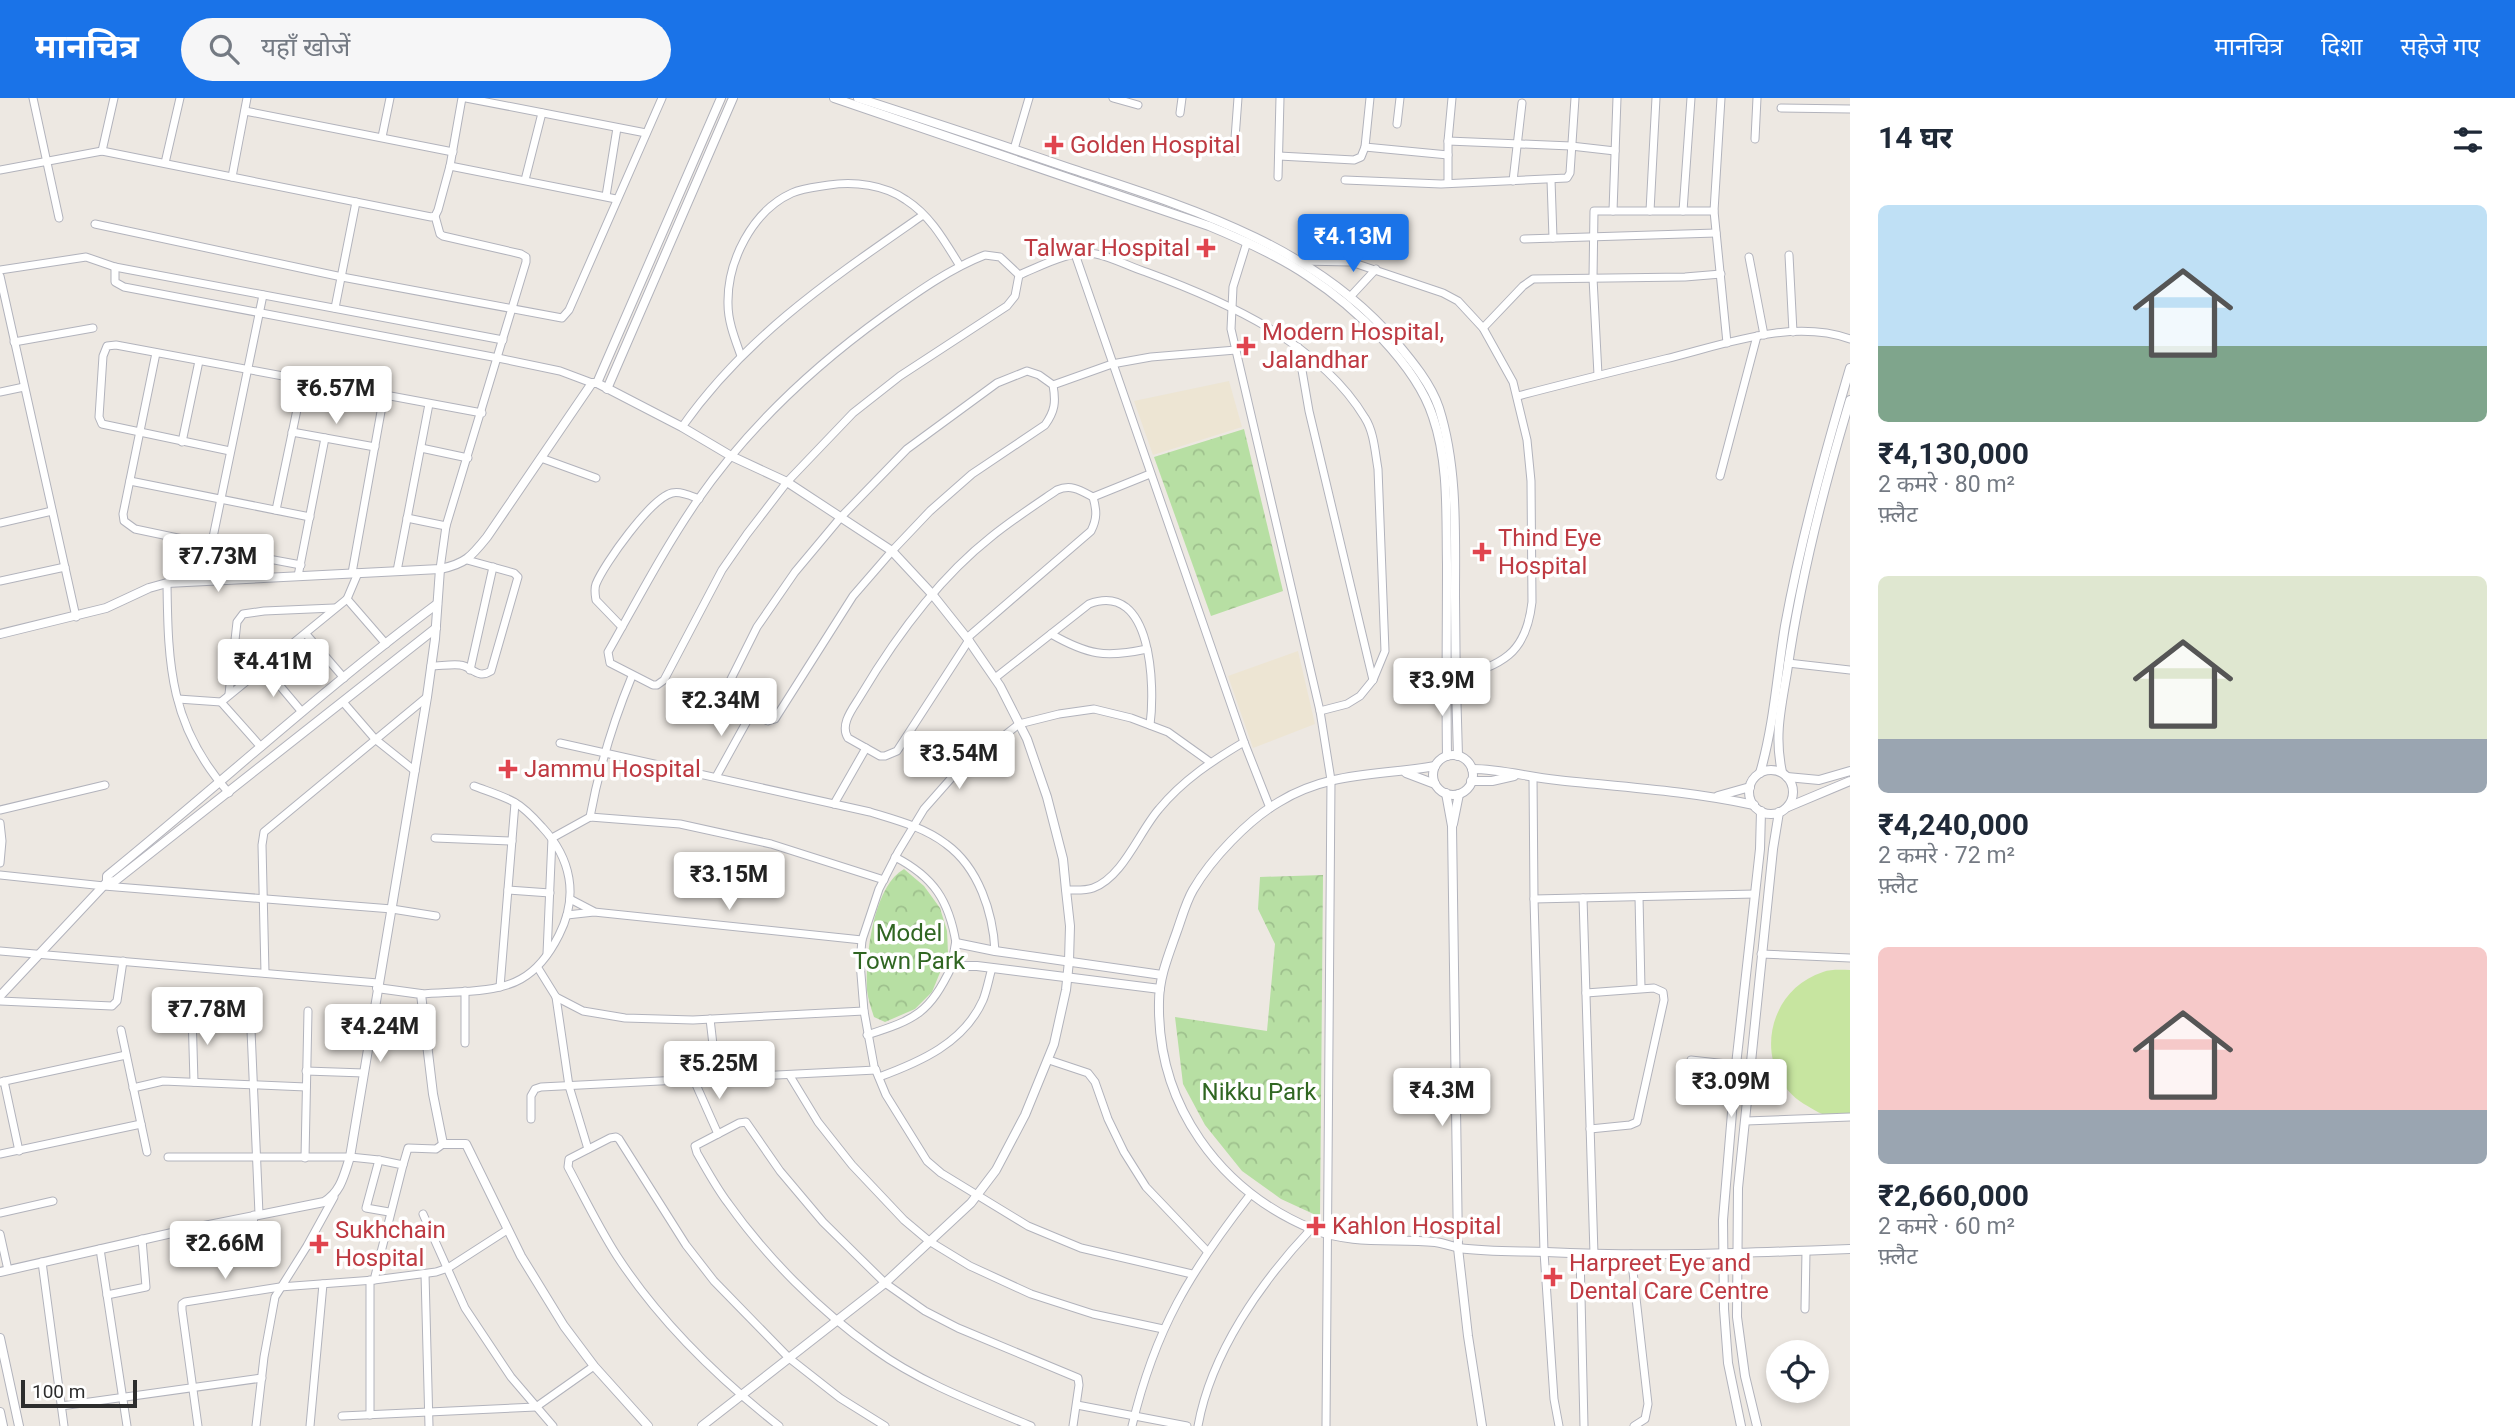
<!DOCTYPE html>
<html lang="hi">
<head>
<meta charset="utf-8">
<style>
	:root { --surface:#fff; --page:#f6f6f7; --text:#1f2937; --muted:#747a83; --accent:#1a73e8 }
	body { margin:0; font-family:Roboto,"Noto Sans Devanagari",sans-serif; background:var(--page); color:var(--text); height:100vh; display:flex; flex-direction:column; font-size:26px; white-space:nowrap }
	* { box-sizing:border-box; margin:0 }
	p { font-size:23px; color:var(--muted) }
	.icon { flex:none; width:38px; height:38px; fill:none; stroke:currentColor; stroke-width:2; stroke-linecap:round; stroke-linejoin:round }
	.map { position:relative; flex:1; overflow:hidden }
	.sheet { display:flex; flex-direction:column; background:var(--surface); width:665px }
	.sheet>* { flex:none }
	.fabs { position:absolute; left:1766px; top:1242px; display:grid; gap:14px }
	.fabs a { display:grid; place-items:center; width:63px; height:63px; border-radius:50%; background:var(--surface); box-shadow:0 4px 10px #0003; font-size:35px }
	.scale { position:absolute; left:21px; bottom:18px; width:116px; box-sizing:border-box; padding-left:7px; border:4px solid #2d2d2d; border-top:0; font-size:19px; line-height:24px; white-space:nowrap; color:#2d2d2d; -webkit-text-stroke:5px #fff; paint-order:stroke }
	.price { position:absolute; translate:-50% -60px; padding:0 16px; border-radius:7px; background:#fff; color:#222; font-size:23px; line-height:46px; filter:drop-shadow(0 2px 4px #0008) }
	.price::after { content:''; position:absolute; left:50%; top:42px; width:21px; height:16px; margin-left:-10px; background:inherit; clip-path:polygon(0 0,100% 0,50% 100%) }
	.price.active { background:var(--accent); color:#fff }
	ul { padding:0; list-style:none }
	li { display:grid; align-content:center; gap:14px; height:371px; padding:0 28px }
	li span { display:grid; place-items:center; height:217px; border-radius:10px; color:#555 }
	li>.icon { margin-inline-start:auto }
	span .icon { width:126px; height:126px; fill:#fffc; stroke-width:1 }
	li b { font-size:30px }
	h2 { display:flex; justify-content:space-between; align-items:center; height:84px; padding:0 28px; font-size:30px }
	header { display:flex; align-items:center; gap:42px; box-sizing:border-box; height:98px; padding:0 35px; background:var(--accent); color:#fff }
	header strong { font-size:33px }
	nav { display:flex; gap:38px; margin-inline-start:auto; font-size:24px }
	.search { width:490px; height:63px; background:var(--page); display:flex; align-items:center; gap:18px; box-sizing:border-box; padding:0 24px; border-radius:38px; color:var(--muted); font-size:26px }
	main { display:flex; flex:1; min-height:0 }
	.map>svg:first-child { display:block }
</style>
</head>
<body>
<header>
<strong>मानचित्र</strong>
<div class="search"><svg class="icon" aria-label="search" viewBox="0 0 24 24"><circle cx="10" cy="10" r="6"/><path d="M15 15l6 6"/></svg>यहाँ खोजें</div>
<nav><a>मानचित्र</a><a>दिशा</a><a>सहेजे गए</a></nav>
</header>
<main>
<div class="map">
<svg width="1850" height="1328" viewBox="0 0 1850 1328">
	<defs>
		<pattern id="forest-crowns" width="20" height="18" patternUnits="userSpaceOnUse" patternTransform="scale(1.75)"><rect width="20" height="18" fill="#b7dfa3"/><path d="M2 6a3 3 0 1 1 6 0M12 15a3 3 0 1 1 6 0" fill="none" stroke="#9ec08d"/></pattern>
	</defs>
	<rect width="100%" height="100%" fill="#ede8e2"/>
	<g fill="#ede5d3">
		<polygon points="1229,283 1242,329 1153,357 1134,303"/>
		<polygon points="1298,553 1315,626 1253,650 1228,578"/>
	</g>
	<g fill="url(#forest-crowns)">
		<polygon points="1244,331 1283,493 1211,518 1154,359"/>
		<path d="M904,771L924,788L940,810L947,833L948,855L932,894L915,911L885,924L874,919C871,910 868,901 867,892C865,860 873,788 904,771Z"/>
		<polygon points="1323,777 1320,1119 1281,1101 1242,1073 1205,1027 1183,986 1175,919 1267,933 1275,846 1258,811 1260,779"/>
	</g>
	<path fill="#c7e5a0" d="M1850,872V1016C1843,1017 1835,1019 1828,1018C1820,1016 1811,1010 1804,1006C1752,973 1764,893 1823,874C1831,871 1842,872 1850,872Z"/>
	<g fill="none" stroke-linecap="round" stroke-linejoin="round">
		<g stroke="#b2b3bc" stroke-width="9">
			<g id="minor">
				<polyline points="33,0 59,120"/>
				<polyline points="466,0 646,35"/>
				<polyline points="1113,0 1138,7"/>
				<polyline points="1370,0 1365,49 1448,57"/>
				<polyline points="1721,0 1714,113 1727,245"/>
				<polyline points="1781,10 1850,11"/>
				<polyline points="245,13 453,54"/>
				<polyline points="1180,15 1182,0"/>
				<polyline points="1397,26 1400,0"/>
				<polyline points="382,39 390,0"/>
				<polyline points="1755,41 1757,0"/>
				<polyline points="1448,43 1571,48 1615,53"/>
				<polyline points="1014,51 1029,0"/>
				<polyline points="102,53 114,0"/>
				<polyline points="1234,54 1238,0"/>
				<polyline points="1279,58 1354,62 1361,59 1365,49"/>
				<polyline points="165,65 180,0"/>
				<polyline points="450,68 616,101"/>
				<polyline points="0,72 102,53 431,119 435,118 438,112 450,68 462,0"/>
				<polyline points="232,79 247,0"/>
				<polyline points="1278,79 1280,0"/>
				<polyline points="525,82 542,15"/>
				<polyline points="1345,82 1441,86 1567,80 1570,75 1575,0"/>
				<polyline points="1551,82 1553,140"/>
				<polyline points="1513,83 1522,5"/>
				<polyline points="1448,85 1448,43 1452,0"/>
				<polyline points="606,98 617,30"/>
				<polyline points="1613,113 1617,0"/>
				<polyline points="1650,113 1656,0"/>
				<polyline points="1683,113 1691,0"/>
				<polyline points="435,118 440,136 443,138 521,156 526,159 526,164 446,428 440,471"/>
				<polyline points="95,126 342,179 562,220 569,212 662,0"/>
				<polyline points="1524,141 1716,135"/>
				<polyline points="1247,144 1233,189 1231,231 1320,613 1331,682 1326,1328"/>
				<polyline points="1075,156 1244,644 1270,710"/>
				<path d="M985,157L1000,159L1019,177L1015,198L1007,208L900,278L853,315L787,384L747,436L722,472L664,582L657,587H653L610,565L608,554C637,503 664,451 697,403C747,331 814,268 885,217C916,195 949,171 985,157Z"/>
				<polyline points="1789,157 1793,234"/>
				<polyline points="1749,159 1764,237"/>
				<path d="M1301,163L1351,164L1443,195L1458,203L1483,230L1513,284L1527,342L1531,383L1532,504C1526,558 1501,566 1455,581"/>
				<polyline points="115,169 115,184 124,189 498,260 560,273 592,285"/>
				<polyline points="0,172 86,159 115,169 503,242"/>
				<path d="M1019,177C1041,168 1071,151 1096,156C1112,159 1130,169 1146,174C1225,203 1320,245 1365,320C1374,334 1375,354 1378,371L1385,553L1373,582L1360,598L1347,606L1320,613"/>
				<polyline points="0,178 76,519"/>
				<polyline points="1350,199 1376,171"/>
				<polyline points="335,210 356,104"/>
				<polyline points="1483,230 1523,188 1533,181 1685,179 1721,176"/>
				<polyline points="14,244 93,230"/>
				<polyline points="1298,249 1309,313 1373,582"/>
				<polyline points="156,255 123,416 124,423 135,431 211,447"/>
				<path d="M741,258C735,241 728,224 728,206C727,164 752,113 792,95C803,90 817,89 829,87C854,83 885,87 906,102C931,118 945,144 960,168"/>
				<path d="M1027,273L1039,277L1053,287C1056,304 1055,313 1045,327L972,376L930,413L892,453L853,498L775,621L768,623L728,604L725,600V593L757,529L795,474L841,419L907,351L997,285Z"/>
				<polyline points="1598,277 1593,180 1594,113 1714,113"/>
				<polyline points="1053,287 1112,266 1151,259 1236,252"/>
				<polyline points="0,294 24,289"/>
				<path d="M1518,298C1567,285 1616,273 1665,261C1723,247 1791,220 1850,241"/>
				<path d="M682,329C747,237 831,181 923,117"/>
				<polyline points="292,334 375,349"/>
				<polyline points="182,344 199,263"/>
				<polyline points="421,350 468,360"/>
				<polyline points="230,353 102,326 99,319 103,258 107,248 116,247 482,315"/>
				<polyline points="541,360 596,380"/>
				<polyline points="1720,378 1757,238"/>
				<polyline points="130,383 310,419"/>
				<polyline points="1093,399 1150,376"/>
				<polyline points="276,412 303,283"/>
				<polyline points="407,420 446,428"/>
				<polyline points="0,425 52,413"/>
				<polyline points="210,450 301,467"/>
				<polyline points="397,473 429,306"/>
				<polyline points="352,475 384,297"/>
				<polyline points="298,478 325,340"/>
				<polyline points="0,483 65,469"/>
				<polyline points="204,483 263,197"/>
				<path d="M167,485C168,568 170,629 229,695"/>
				<polyline points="347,501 386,546"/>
				<path d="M622,529L596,502C595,496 594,491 596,486C604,466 651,400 672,395C681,393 691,398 699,401"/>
				<polyline points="306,536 344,580"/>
				<path d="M1051,536C1088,557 1105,560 1147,551"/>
				<path d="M967,540L1091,433C1097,421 1097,413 1093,399C1080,392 1071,386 1057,392C1035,407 1012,422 991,439C939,480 895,540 861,597C854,609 839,626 848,640L880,658H885L897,653L969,542"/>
				<polyline points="1788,565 1850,572"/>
				<path d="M431,568C440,568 451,566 460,567C472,568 477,582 491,573L518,479L514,475L467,462"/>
				<polyline points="264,569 302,614"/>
				<polyline points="470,572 493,469"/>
				<path d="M995,580L1089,506C1153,482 1155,590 1150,627"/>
				<polyline points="229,596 237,524 243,516 264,513 334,510"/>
				<polyline points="178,601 221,604 347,501 358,475"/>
				<polyline points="221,604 261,649"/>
				<polyline points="343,604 375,641 415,673"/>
				<path d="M560,645L870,714C896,722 924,729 946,746C979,770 993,815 995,853"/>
				<polyline points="716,679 752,614"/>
				<polyline points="1533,679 1534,801 1544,1154 1554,1301 1559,1328"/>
				<polyline points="834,706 866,650"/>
				<polyline points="0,712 105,687"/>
				<path d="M590,719C599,670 613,624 632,578"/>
				<polyline points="0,725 2,743 0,765"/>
				<polyline points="435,740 512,743"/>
				<path d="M895,759C934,779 949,803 956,845"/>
				<polyline points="0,777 104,788 392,811 436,818"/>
				<polyline points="508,792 550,795"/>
				<path d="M1066,792C1075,792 1085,793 1093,790C1123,779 1139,734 1159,711C1183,682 1212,663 1244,644"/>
				<polyline points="1639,799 1641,890"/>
				<polyline points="1583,800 1594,1156"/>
				<polyline points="570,801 593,813"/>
				<polyline points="1534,801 1755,796"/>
				<polyline points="567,817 594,814 862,842"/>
				<polyline points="0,853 378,885"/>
				<polyline points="547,856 552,740 590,719 680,726 771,746 884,782"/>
				<polyline points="1761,856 1850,860"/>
				<polyline points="538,870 556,899 583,913 625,920 693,922 864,913"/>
				<polyline points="265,875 262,747 264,734 427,599"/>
				<polyline points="500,889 515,705"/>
				<polyline points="465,893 465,945"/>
				<polyline points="1586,895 1654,890 1663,894 1664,902 1637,1024 1630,1027 1590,1031"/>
				<path d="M421,896C451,893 495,896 521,881C539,871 550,855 559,837C579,798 571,760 542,729C534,720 525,710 514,704C501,697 487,693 474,688"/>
				<polyline points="556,899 569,988 588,1051"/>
				<polyline points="0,903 112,908 117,903 123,863"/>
				<polyline points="250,909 259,1116"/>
				<polyline points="192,914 194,984"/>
				<polyline points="710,921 717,981"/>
				<polyline points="121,932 147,1054"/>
				<path d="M867,937C917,921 929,915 952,868"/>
				<polyline points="1049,962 1088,975 1095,984 1108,1021 1124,1054 1146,1089 1207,1153"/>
				<polyline points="1691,962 1736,967"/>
				<polyline points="306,973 364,975"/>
				<polyline points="790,978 818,1024 852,1067 904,1122 929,1143 970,1168 1031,1196 1093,1216 1163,1231"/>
				<path d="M879,979C920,964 964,945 983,902C987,892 989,880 992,870"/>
				<polyline points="694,982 718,1036"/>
				<polyline points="4,983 19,1053"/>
				<polyline points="0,984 126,957"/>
				<polyline points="133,990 163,983 306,989"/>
				<polyline points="531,1021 531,998 535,991 541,989 876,972"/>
				<polyline points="1746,1023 1850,1019"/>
				<polyline points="0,1056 141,1026"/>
				<polyline points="168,1059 350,1059 379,1062 403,1067 374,1182"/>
				<polyline points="305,1060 308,913"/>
				<polyline points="379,1062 366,1110 389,1114"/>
				<polyline points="403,1067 408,1050 436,1051 443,1046"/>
				<polyline points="0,1115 53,1103"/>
				<polyline points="423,1116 465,1210 511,1279 553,1328"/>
				<polyline points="0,1136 8,1172"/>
				<polyline points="100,1151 127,1328"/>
				<polyline points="1580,1156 1584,1328"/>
				<polyline points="1631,1156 1648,1306 1645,1321 1634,1328"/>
				<polyline points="250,1159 254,1117"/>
				<polyline points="42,1164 64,1328"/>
				<polyline points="425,1176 429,1328"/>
				<polyline points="1192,1176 1081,1150 1028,1128 941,1075 927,1063 886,997 874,968 864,913 860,864 862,842 879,791 898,754 924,711 954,677 1019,626 1059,616 1094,611 1131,620 1168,634 1210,664"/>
				<polyline points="107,1197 146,1189 142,1141"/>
				<polyline points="1805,1211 1806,1153"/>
				<polyline points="1077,1307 1187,1328"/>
				<polyline points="61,1308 262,1280"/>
				<polyline points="370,1317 370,1182"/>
				<polyline points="342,1318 536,1309 594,1268"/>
				<polyline points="198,1328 182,1212 182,1206 185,1204 280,1189 374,1182 436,1174 448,1170 507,1132"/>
				<polyline points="256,1328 264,1259 275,1199 307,1148 334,1099"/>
				<polyline points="310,1328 323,1186"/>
				<path d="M779,1328C718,1280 660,1224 617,1158C599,1130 584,1099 568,1069L569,1061L610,1040L616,1039L619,1041L686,1147L714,1183L789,1260L840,1300L885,1328"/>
				<path d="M1031,1328C978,1306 921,1285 874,1251C819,1212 767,1160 728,1105C716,1089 707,1072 697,1055L695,1048L739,1025L746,1024L780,1073L823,1124L885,1185L925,1213L958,1230L1078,1280L1079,1287L1073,1328"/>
				<path d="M1132,1328C1155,1231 1190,1174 1250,1097"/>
				<path d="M1198,1328C1211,1255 1261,1184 1311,1131"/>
			</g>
		</g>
		<g stroke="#b2b3bc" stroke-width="10">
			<g id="tertiary">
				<path d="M834,0L1209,128C1243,142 1277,157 1308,178C1354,208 1416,266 1433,319C1449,365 1446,418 1447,466C1447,530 1446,594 1447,658"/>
				<path d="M858,0C929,23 999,46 1069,70C1187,109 1313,146 1396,244C1412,263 1431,286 1439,310C1458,370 1455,437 1455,499C1455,552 1456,605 1458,658"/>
				<polyline points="597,285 721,0"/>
				<polyline points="607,291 733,0"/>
				<path d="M0,536L106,510L149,490L167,485L440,471C465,466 471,459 487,439L592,285H597L682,329L731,358L787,384L892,453L932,496L967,540L1000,588L1027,641L1047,699L1063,761L1066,792L1070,828L1069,863L1066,892L1054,946L1025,1017L996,1072L971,1105L885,1185L702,1328"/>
				<circle cx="1453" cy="677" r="20"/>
				<path d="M1435,668C1379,678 1330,673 1279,704C1248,722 1211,761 1193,792C1186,804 1182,819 1177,833C1169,856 1159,879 1159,904C1157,1007 1219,1092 1312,1131C1352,1147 1394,1140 1435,1144C1443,1145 1451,1148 1459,1150C1488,1154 1517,1153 1546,1154C1647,1159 1749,1155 1850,1151"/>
				<path d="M1472,671C1500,671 1528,679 1557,682C1623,689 1689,693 1754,707"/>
				<circle cx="1771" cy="694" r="22"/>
				<path d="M1782,674C1774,638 1781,610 1787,574C1800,482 1823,391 1850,302"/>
				<polyline points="1406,675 1435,686"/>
				<path d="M1760,675C1774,627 1777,577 1785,528C1801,441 1825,355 1850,270"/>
				<polyline points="1787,679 1819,682 1850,673"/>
				<polyline points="1471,683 1492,683 1514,678"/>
				<polyline points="1446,695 1452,728 1458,1150 1468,1238 1482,1328"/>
				<polyline points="1718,698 1750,689"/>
				<polyline points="1788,709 1850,683"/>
				<polyline points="1453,726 1459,696"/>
				<path d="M107,784V778C218,688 323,591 437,506"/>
				<polyline points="377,890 421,896 433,996 443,1046 466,1046 521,1158 564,1228 594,1268 648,1328"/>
				<polyline points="1160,891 977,868 952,868 956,845 995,853 1162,877"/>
				<polyline points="0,898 107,784 115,783 436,530"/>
				<path d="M0,1174L194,1130L324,1104C341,1094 344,1077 350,1059L427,599L435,541L440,471"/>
				<polyline points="0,1240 19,1328"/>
				<polyline points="0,1314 3,1328"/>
				<polyline points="1741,1328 1728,1265 1724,1211 1723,1122 1736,967 1760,751 1761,713"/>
				<polyline points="1757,1328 1745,1278 1737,1219 1738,1090 1773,751 1779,714"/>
			</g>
		</g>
		<use href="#minor" stroke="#fff" stroke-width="7"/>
		<use href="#tertiary" stroke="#fff" stroke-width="8"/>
	</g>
	<g fill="#e0444e" stroke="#fff" stroke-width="2.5">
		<path d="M1050.5 36.5h7v7h7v7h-7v7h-7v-7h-7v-7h7z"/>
		<path d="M1202.5 139.5h7v7h7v7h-7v7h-7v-7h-7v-7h7z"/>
		<path d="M1242.5 237.5h7v7h7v7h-7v7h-7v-7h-7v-7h7z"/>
		<path d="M1478.5 443.5h7v7h7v7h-7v7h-7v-7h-7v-7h7z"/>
		<path d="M504.5 660.5h7v7h7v7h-7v7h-7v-7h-7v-7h7z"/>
		<path d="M1312.5 1117.5h7v7h7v7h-7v7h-7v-7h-7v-7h7z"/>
		<path d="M315.5 1135.5h7v7h7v7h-7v7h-7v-7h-7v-7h7z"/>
		<path d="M1549.5 1168.5h7v7h7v7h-7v7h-7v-7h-7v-7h7z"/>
	</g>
	<g text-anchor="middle" stroke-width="7" stroke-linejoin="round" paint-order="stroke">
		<g font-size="24" fill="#be3a42" stroke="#fff" text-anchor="start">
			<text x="1070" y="55">Golden Hospital</text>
			<text x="1190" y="158" text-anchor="end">Talwar Hospital</text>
			<text x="1262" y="242">Modern Hospital,<tspan x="1262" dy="28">Jalandhar</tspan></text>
			<text x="1498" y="448">Thind Eye<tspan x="1498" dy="28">Hospital</tspan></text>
			<text x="524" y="679">Jammu Hospital</text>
			<text x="1332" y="1136">Kahlon Hospital</text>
			<text x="335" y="1140">Sukhchain<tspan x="335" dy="28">Hospital</tspan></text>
			<text x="1569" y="1173">Harpreet Eye and<tspan x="1569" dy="28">Dental Care Centre</tspan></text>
		</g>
		<g font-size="24" fill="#306622" stroke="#fff">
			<text x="909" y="843">Model<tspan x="909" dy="28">Town Park</tspan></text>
			<text x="1259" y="1002">Nikku Park</text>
		</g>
	</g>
</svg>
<div class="fabs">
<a><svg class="icon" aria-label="locate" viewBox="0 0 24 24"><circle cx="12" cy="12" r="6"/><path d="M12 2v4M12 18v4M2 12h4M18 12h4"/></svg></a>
</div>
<div class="scale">100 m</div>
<b class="price active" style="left:1353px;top:176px">₹4.13M</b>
<b class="price" style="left:336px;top:328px">₹6.57M</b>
<b class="price" style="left:218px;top:496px">₹7.73M</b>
<b class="price" style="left:273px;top:601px">₹4.41M</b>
<b class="price" style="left:1442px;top:620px">₹3.9M</b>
<b class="price" style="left:721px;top:640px">₹2.34M</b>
<b class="price" style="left:959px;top:693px">₹3.54M</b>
<b class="price" style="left:729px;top:814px">₹3.15M</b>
<b class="price" style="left:207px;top:949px">₹7.78M</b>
<b class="price" style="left:380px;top:966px">₹4.24M</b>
<b class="price" style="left:719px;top:1003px">₹5.25M</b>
<b class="price" style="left:1731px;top:1021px">₹3.09M</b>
<b class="price" style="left:1442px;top:1030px">₹4.3M</b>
<b class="price" style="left:225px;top:1183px">₹2.66M</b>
</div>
<section class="sheet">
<h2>14 घर<svg class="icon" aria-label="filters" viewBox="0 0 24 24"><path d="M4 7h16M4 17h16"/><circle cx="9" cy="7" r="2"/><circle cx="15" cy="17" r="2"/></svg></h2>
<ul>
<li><span style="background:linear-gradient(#bfe0f5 65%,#7fa58c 0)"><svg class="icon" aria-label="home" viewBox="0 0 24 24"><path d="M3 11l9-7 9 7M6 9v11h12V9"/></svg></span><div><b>₹4,130,000</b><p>2 कमरे · 80 m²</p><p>फ़्लैट</p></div></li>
<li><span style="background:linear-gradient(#dfe7d0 75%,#9aa5b1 0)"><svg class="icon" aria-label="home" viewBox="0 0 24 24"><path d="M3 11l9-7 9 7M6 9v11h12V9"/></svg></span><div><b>₹4,240,000</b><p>2 कमरे · 72 m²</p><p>फ़्लैट</p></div></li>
<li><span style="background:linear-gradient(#f6c9c9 75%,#9aa5b1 0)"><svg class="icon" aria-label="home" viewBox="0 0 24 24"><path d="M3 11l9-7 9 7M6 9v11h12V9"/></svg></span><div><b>₹2,660,000</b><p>2 कमरे · 60 m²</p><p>फ़्लैट</p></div></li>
</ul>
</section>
</main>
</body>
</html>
